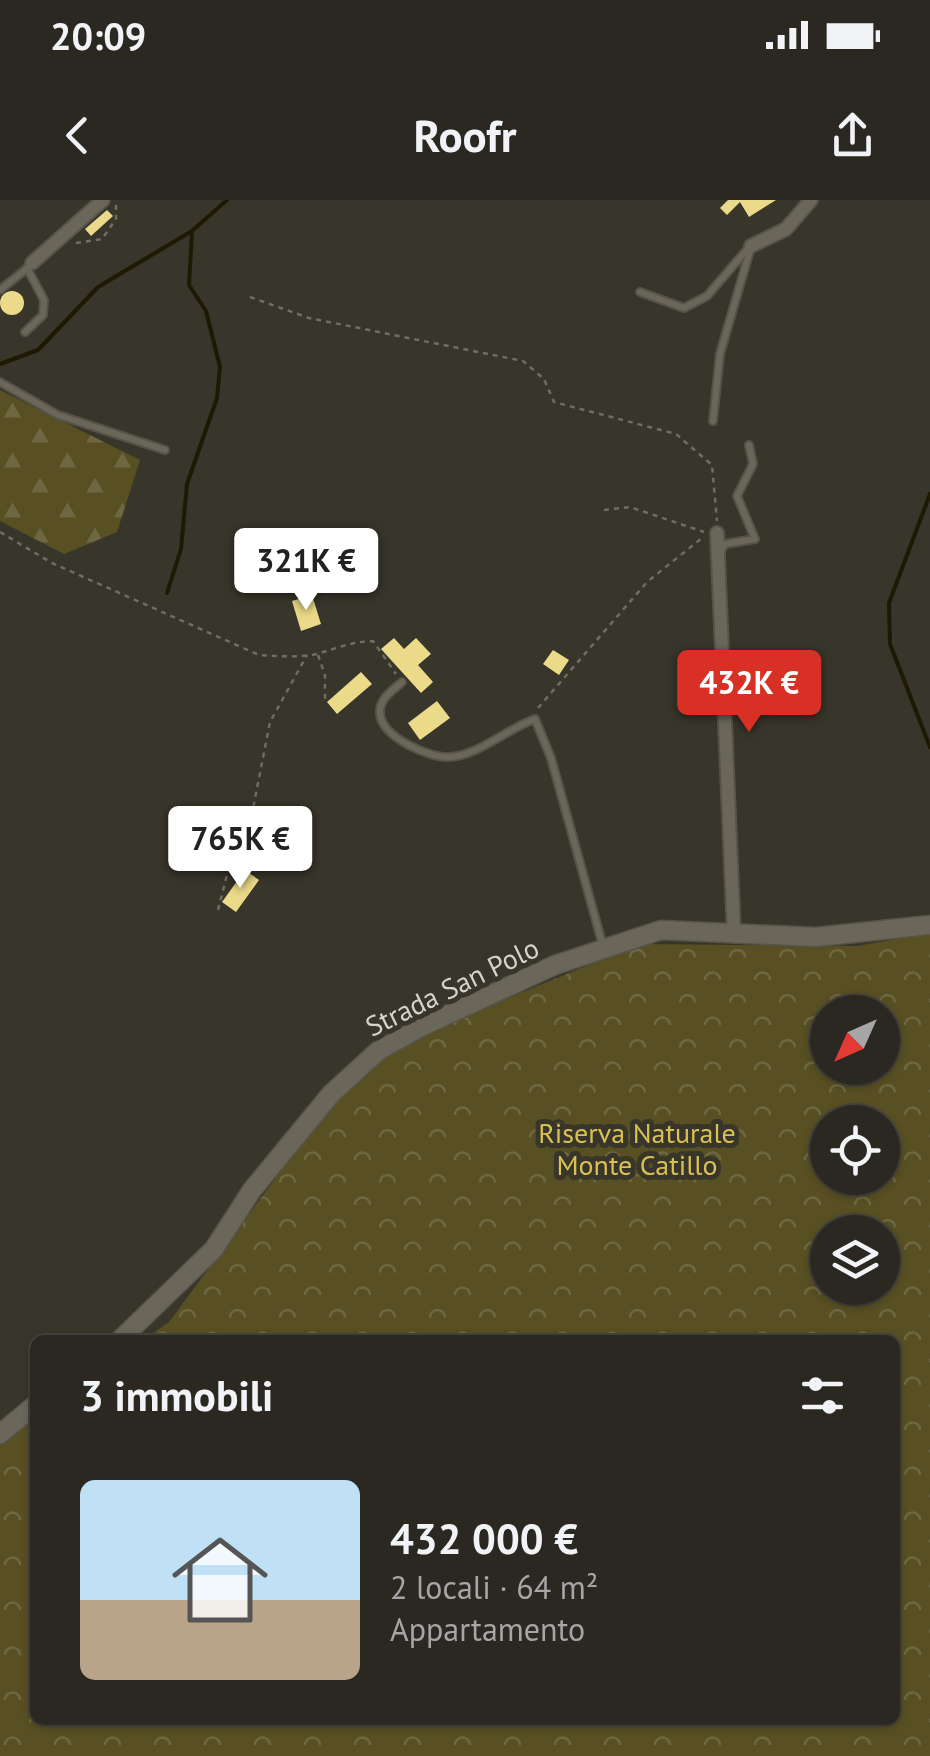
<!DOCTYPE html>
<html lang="it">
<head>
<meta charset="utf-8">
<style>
	:root { --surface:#2a2820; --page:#323029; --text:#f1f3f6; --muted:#a5a6a5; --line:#46443e; --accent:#d93025 }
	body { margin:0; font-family:"PT Sans",sans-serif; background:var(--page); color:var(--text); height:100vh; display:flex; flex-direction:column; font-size:38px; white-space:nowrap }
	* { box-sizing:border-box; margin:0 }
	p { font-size:32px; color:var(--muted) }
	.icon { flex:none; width:55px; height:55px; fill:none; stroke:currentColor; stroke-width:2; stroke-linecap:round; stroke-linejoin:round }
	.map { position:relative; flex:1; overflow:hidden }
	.panel { position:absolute; left:30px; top:1135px; width:870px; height:390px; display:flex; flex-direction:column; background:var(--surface); border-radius:15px; box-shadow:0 2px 8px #0004,0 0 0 2px var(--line) }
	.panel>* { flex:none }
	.needle { width:65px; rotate:225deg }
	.fabs { position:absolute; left:810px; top:795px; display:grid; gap:20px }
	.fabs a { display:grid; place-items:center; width:90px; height:90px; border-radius:50%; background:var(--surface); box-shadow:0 2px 8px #0004,0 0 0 2px var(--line); font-size:50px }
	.price { position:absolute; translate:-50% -85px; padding:0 22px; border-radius:10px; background:#fff; color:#222; font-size:32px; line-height:65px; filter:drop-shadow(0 2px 5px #0008) }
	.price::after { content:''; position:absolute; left:50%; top:60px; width:30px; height:22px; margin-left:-15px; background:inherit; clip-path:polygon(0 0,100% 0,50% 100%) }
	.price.selected { background:var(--accent); color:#fff }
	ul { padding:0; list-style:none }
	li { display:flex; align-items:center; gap:30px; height:250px; padding:0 50px }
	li+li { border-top:2px solid var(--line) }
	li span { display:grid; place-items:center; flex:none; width:280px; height:200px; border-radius:15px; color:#555 }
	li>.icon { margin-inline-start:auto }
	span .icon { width:120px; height:120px; fill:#fffc; stroke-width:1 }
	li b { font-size:42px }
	h2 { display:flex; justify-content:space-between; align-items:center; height:120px; padding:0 50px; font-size:42px }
	.status { display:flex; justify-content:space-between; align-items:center; height:70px; padding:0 50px; background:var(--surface); direction:ltr }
	.status svg { height:28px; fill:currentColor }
	header { display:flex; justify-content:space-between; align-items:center; height:130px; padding:0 50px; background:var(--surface); font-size:45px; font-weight:800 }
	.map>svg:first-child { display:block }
</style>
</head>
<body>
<div class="status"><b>20:09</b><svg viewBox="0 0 49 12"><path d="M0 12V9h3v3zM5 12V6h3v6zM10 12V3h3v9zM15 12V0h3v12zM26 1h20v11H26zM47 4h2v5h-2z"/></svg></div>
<header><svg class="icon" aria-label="back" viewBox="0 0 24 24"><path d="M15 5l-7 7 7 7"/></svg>Roofr<svg class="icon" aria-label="share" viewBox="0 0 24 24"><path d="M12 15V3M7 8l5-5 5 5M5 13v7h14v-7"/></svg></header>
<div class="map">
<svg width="930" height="1556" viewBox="0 0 930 1556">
	<defs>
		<pattern id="forest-firs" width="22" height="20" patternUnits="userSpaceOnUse" patternTransform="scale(2.5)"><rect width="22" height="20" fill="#584f23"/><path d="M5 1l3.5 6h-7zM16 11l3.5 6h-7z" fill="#6f6742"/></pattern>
		<pattern id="park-crowns" width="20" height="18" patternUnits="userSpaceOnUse" patternTransform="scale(2.5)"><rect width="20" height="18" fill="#584f23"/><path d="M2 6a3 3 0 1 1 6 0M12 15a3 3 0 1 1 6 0" fill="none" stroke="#6f6742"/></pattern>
	</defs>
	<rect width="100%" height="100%" fill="#38352a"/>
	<polygon fill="url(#forest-firs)" points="0,190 140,260 117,332 64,354 0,321"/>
	<path fill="url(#park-crowns)" fill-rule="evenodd" d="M930,733V1556H0V1244L35,1211V1520H895V1140H143L169,1122L338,894L377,859L425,832L640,744L857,746ZM828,812H882V868H828ZM828,922H882V978H828ZM828,1032H882V1088H828Z"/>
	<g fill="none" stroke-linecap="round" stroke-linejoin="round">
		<g stroke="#1e1902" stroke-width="4">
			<polyline points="0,164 38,150 98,87 192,31 227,0"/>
			<polyline points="930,294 889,403 890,444 930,547"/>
			<polyline points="167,393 181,349 187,284 217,198 220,167 206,111 189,85 192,31"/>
		</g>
	</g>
	<g fill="#ebda89">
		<polygon points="728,0 776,0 749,17 740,2 727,15 720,8"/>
		<polygon points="107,10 113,16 91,36 85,29"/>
		<circle cx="12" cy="103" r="12"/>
		<polygon points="312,395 321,424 301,431 292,401"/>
		<polygon points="394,438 404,449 416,438 431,454 418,465 433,482 421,493 381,449"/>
		<polygon points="553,450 569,460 559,475 543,464"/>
		<polygon points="361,472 372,484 337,514 327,502"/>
		<polygon points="437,501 450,518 420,540 408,523"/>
		<polygon points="245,670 259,680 236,712 222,702"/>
	</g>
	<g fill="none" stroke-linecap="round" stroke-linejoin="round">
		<g stroke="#56544a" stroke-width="10">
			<g id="service">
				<polyline points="0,90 30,66"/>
				<polyline points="640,92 684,108 707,96 750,46"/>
				<polyline points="25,132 43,115 44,100 27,68"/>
				<polyline points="0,182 58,215 165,250"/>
				<polyline points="713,221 720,154 751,47"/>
				<polyline points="719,354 725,344 755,339 737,296 753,264 749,245"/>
				<path d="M402,482C392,491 379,499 380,513C381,537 429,558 449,557C478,556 508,528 535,519L551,558L603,746"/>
			</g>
		</g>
		<g stroke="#56544a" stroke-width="16">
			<g id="minor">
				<polyline points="751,46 786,29 811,0"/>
				<polyline points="32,63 103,0"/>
				<polyline points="717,333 734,735"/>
			</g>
		</g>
		<g stroke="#56544a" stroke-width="21">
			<g id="tertiary">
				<polyline points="120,1140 214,1049 252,990 331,894 378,851 421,827 555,765 661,730 816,737 930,725"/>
				<polyline points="0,1234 35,1205"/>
			</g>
		</g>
		<g stroke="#706d64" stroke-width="2.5" stroke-dasharray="5 5" stroke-linecap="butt">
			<polyline points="76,43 102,39 116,19 116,4"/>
			<polyline points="250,97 309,118 523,161 544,179 554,202 676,234 712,265 717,321"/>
			<polyline points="604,310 630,307 704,332"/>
			<path d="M0,332L52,363L259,455C278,456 298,458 317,454C337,448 351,442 373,441L396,474"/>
			<polyline points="318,455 325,475 325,502"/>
			<polyline points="538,508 647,382 702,338"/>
			<polyline points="218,710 229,667 250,624 270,522 307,455"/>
		</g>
		<use href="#service" stroke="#6a675a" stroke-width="6"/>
		<use href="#minor" stroke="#6a675a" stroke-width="12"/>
		<use href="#tertiary" stroke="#6a675a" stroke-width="18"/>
	</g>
	<g text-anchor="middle" stroke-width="10" stroke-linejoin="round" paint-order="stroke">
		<g font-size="28" fill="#d5d3cc" stroke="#38352a">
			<text transform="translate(452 787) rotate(-26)" y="10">Strada San Polo</text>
		</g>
		<g font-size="28" fill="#d8c151" stroke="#38352a">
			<text x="637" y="943">Riserva Naturale<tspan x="637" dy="32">Monte Catillo</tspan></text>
		</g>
	</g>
</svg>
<div class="fabs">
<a><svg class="needle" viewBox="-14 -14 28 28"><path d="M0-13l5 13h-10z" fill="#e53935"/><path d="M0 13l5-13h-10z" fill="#a5a6a5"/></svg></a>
<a><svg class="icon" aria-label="locate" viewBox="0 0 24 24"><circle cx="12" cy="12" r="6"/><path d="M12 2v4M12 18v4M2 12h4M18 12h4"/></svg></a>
<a><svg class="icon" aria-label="layers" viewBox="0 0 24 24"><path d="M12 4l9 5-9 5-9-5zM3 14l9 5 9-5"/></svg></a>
</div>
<b class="price" style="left:306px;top:413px">321K €</b>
<b class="price selected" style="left:749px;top:535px">432K €</b>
<b class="price" style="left:240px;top:691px">765K €</b>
<section class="panel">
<h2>3 immobili<svg class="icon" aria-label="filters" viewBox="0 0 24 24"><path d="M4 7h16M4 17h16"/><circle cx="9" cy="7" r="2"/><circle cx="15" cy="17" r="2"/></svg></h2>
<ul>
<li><span style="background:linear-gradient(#bfe0f5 60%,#b9a48a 0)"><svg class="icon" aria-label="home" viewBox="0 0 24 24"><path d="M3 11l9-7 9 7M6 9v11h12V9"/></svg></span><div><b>432 000 €</b><p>2 locali · 64 m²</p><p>Appartamento</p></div></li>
</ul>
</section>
</div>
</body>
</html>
